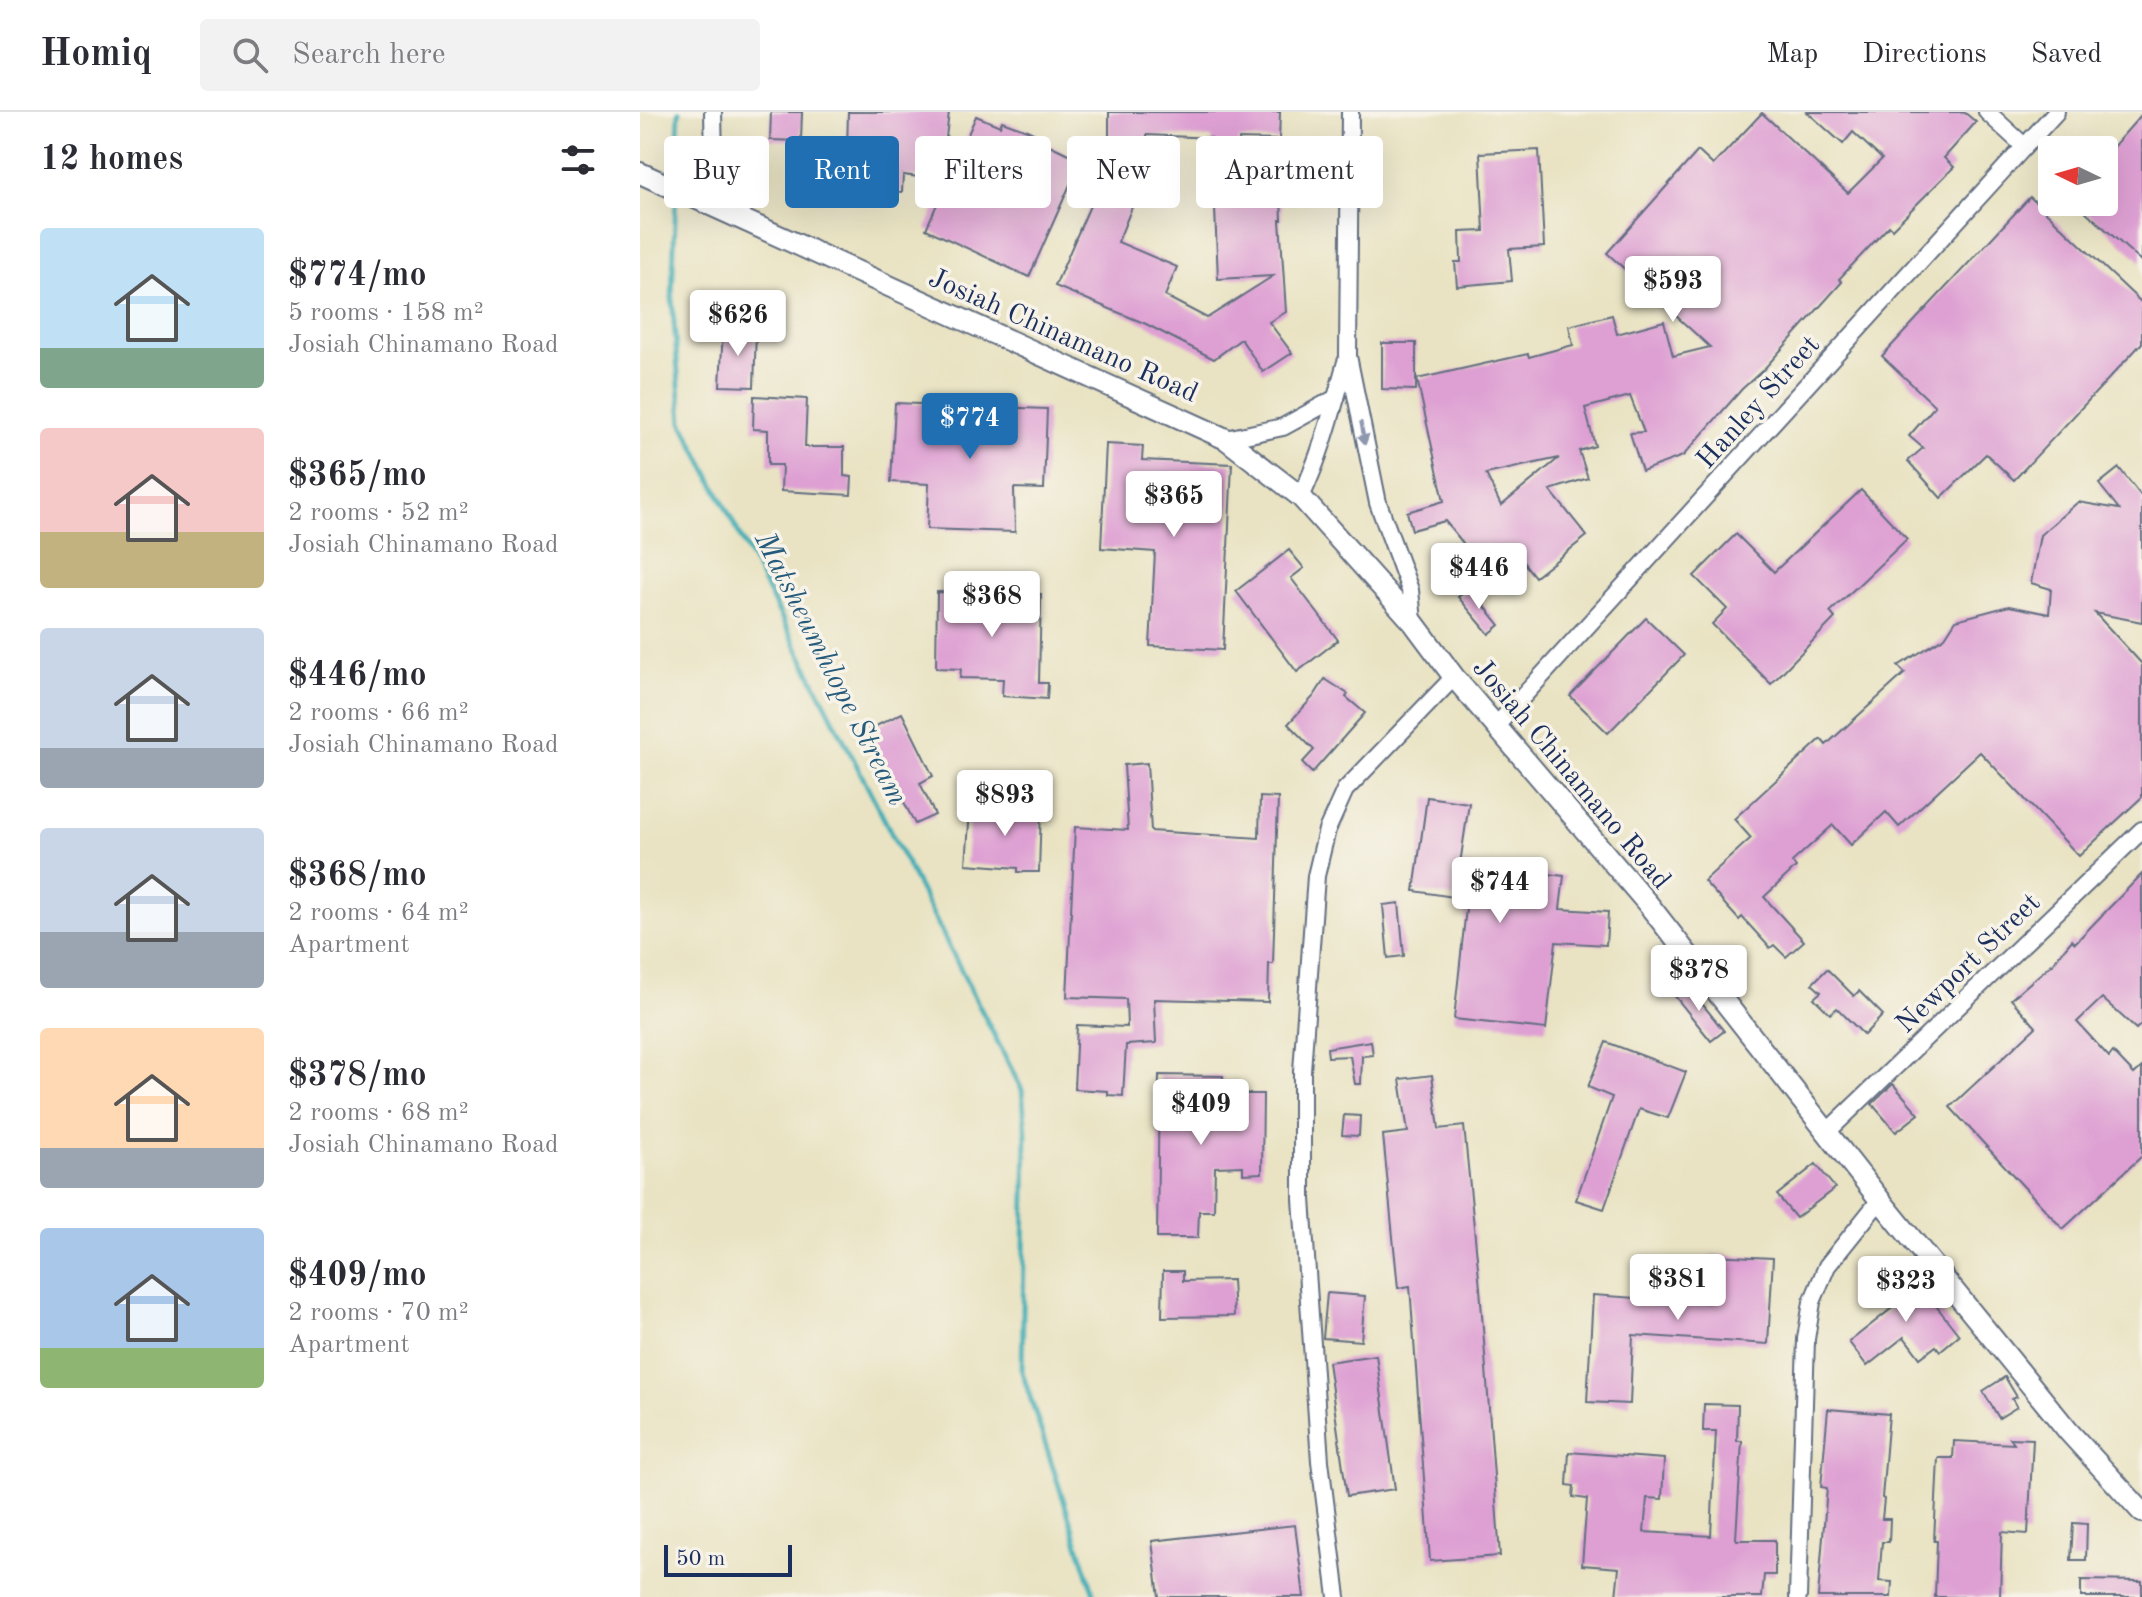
<!DOCTYPE html>
<html lang="en">
<head>
<meta charset="utf-8">
<style>
	:root { --surface:#fff; --page:#f2f2f3; --text:#2b2b33; --muted:#7c7c81; --line:#e1e1e2; --accent:#1f6fb2 }
	body { margin:0; font-family:"Old Standard TT",serif; background:var(--page); color:var(--text); height:100vh; display:flex; flex-direction:column; font-size:30px; white-space:nowrap }
	* { box-sizing:border-box; margin:0 }
	p { font-size:26px; color:var(--muted) }
	.icon { flex:none; width:44px; height:44px; fill:none; stroke:currentColor; stroke-width:2; stroke-linecap:round; stroke-linejoin:round }
	.map { position:relative; flex:1; overflow:hidden }
	.side { display:flex; flex-direction:column; background:var(--surface); width:640px }
	.side>* { flex:none }
	.banner { position:absolute; left:24px; top:24px; width:760px; height:72px; display:flex; gap:16px }
	.needle { width:52px; rotate:275deg }
	.fabs { position:absolute; left:1398px; top:24px; display:grid; gap:16px }
	.fabs a { display:grid; place-items:center; width:80px; height:80px; border-radius:8px; background:var(--surface); box-shadow:0 8px 32px #0002; font-size:40px }
	.scale { position:absolute; left:24px; bottom:20px; width:128px; box-sizing:border-box; padding-left:8px; border:4px solid #1b2f5e; border-top:0; font-size:22px; line-height:28px; white-space:nowrap; color:#1b2f5e; -webkit-text-stroke:6px #f7f3e8; paint-order:stroke }
	.price { position:absolute; translate:-50% -68px; padding:0 18px; border-radius:8px; background:#fff; color:#222; font-size:26px; line-height:52px; filter:drop-shadow(0 2px 4px #0008) }
	.price::after { content:''; position:absolute; left:50%; top:48px; width:24px; height:18px; margin-left:-12px; background:inherit; clip-path:polygon(0 0,100% 0,50% 100%) }
	.price.on { background:var(--accent); color:#fff }
	ul { padding:0; list-style:none }
	li { display:flex; align-items:center; gap:24px; height:200px; padding:0 40px }
	li span { display:grid; place-items:center; flex:none; width:224px; height:160px; border-radius:8px; color:#555 }
	li>.icon { margin-inline-start:auto }
	span .icon { width:96px; height:96px; fill:#fffc; stroke-width:1 }
	li b { font-size:34px }
	h2 { display:flex; justify-content:space-between; align-items:center; height:96px; padding:0 40px; font-size:34px }
	.chip { padding:0 28px; border-radius:8px; background:var(--surface); box-shadow:0 8px 32px #0002; font-size:28px; line-height:72px }
	.chip.on { background:var(--accent); color:#fff }
	header { display:flex; align-items:center; gap:48px; box-sizing:border-box; height:112px; padding:0 40px; background:var(--surface); border-bottom:2px solid var(--line) }
	header strong { font-size:38px }
	nav { display:flex; gap:44px; margin-inline-start:auto; font-size:28px }
	.search { width:560px; height:72px; background:var(--page); display:flex; align-items:center; gap:20px; box-sizing:border-box; padding:0 28px; border-radius:8px; color:var(--muted); font-size:30px }
	main { display:flex; flex:1; min-height:0 }
	.map>svg:first-child { display:block }
</style>
</head>
<body>
<header>
<strong>Homiq</strong>
<div class="search"><svg class="icon" aria-label="search" viewBox="0 0 24 24"><circle cx="10" cy="10" r="6"/><path d="M15 15l6 6"/></svg>Search here</div>
<nav><a>Map</a><a>Directions</a><a>Saved</a></nav>
</header>
<main>
<section class="side">
<h2>12 homes<svg class="icon" aria-label="filters" viewBox="0 0 24 24"><path d="M4 7h16M4 17h16"/><circle cx="9" cy="7" r="2"/><circle cx="15" cy="17" r="2"/></svg></h2>
<ul>
<li><span style="background:linear-gradient(#bfe0f5 75%,#7fa58c 0)"><svg class="icon" aria-label="home" viewBox="0 0 24 24"><path d="M3 11l9-7 9 7M6 9v11h12V9"/></svg></span><div><b>$774/mo</b><p>5 rooms · 158 m²</p><p>Josiah Chinamano Road</p></div></li>
<li><span style="background:linear-gradient(#f6c9c9 65%,#c2b280 0)"><svg class="icon" aria-label="home" viewBox="0 0 24 24"><path d="M3 11l9-7 9 7M6 9v11h12V9"/></svg></span><div><b>$365/mo</b><p>2 rooms · 52 m²</p><p>Josiah Chinamano Road</p></div></li>
<li><span style="background:linear-gradient(#c9d6e8 75%,#9aa5b1 0)"><svg class="icon" aria-label="home" viewBox="0 0 24 24"><path d="M3 11l9-7 9 7M6 9v11h12V9"/></svg></span><div><b>$446/mo</b><p>2 rooms · 66 m²</p><p>Josiah Chinamano Road</p></div></li>
<li><span style="background:linear-gradient(#c9d6e8 65%,#9aa5b1 0)"><svg class="icon" aria-label="home" viewBox="0 0 24 24"><path d="M3 11l9-7 9 7M6 9v11h12V9"/></svg></span><div><b>$368/mo</b><p>2 rooms · 64 m²</p><p>Apartment</p></div></li>
<li><span style="background:linear-gradient(#ffd9b3 75%,#9aa5b1 0)"><svg class="icon" aria-label="home" viewBox="0 0 24 24"><path d="M3 11l9-7 9 7M6 9v11h12V9"/></svg></span><div><b>$378/mo</b><p>2 rooms · 68 m²</p><p>Josiah Chinamano Road</p></div></li>
<li><span style="background:linear-gradient(#a9c7e8 75%,#8fb573 0)"><svg class="icon" aria-label="home" viewBox="0 0 24 24"><path d="M3 11l9-7 9 7M6 9v11h12V9"/></svg></span><div><b>$409/mo</b><p>2 rooms · 70 m²</p><p>Apartment</p></div></li>
</ul>
</section>
<div class="map">
<svg width="1502" height="1485" viewBox="0 0 1502 1485">
	<rect width="100%" height="100%" fill="#f7f3e8"/>
	<filter id="ink" filterUnits="userSpaceOnUse"><feTurbulence type="fractalNoise" baseFrequency=".0125" numOctaves="2"/><feDisplacementMap in="SourceGraphic" scale="16" xChannelSelector="R" yChannelSelector="G"/><feConvolveMatrix kernelMatrix="1 2 1 2 8 2 1 2 1" color-interpolation-filters="sRGB"/></filter>
	<filter id="wash" filterUnits="userSpaceOnUse"><feTurbulence type="fractalNoise" baseFrequency=".006" numOctaves="4" result="noise"/><feDisplacementMap in="SourceGraphic" scale="32" xChannelSelector="R" yChannelSelector="G"/><feGaussianBlur stdDeviation="1.8" result="paint"/><feColorMatrix in="noise" values="0 0 0 0 0 0 0 0 0 0 0 0 0 0 0 0 0 1.4 0 .05"/><feComposite in="paint" operator="in"/></filter>
	<g filter="url(#wash)">
		<rect width="100%" height="100%" fill="#e9e3c3"/>
		<g fill="none" stroke-linecap="round" stroke-linejoin="round">
			<g stroke="#3bacb5" stroke-width="5">
				<polyline points="36,73 39,0"/>
				<polyline points="36,83 32,186 42,310 382,978 386,1021 382,1260 455,1485"/>
			</g>
		</g>
		<g id="blocks">
			<g fill="#dea0d3" fill-rule="evenodd">
				<polygon points="131,0 162,0 161,29 130,28"/>
				<polygon points="208,0 309,0 301,68 263,63 262,80 206,77"/>
				<path d="M469,0H640L639,28L599,27L602,88L641,87L642,108H640L646,200L629,210L652,241L623,260L601,227L574,247L506,212L415,174L465,59L469,61ZM507,23L572,26L578,167L633,164L567,206L525,184L537,155L478,130L508,55Z"/>
				<path d="M1167,0H1324L1336,10L1304,46L1314,55L1252,117L1249,114L1199,167L1202,170L1124,257L1102,277L1043,344L1002,359L990,321L1004,320L990,284L945,296L955,334L939,339L948,366L910,378L947,424L895,465L873,437L846,459L805,409L772,418L767,400L804,389L777,267L888,242L889,245L933,233L929,214L972,203L977,222L1024,209L1033,244L1070,235L967,141L1058,39L1073,53L1122,1L1208,81L1242,47L1213,20L1203,32ZM919,346L861,394L846,362Z"/>
				<polygon points="1502,2 1502,150 1435,90 1464,90 1464,45"/>
				<polygon points="336,4 360,14 362,9 387,18 401,25 399,28 441,48 389,165 286,117"/>
				<polygon points="899,38 904,135 869,137 872,169 817,174 815,150 821,150 820,120 844,119 840,41"/>
				<polygon points="1390,85 1502,191 1502,231 1374,368 1346,342 1301,386 1268,349 1283,336 1269,324 1295,294 1242,244"/>
				<polygon points="83,217 116,219 114,275 80,274"/>
				<polygon points="742,231 776,231 776,278 742,277"/>
				<polygon points="114,284 167,287 165,335 204,335 204,364 212,365 211,383 141,379 142,353 128,353 128,318 113,317"/>
				<polygon points="255,291 407,297 404,377 374,376 375,420 287,417 289,372 251,370"/>
				<polygon points="466,332 503,334 502,348 592,352 583,538 510,534 515,440 461,436"/>
				<polygon points="1479,356 1502,385 1502,510 1455,501 1502,552 1502,685 1439,744 1340,640 1259,715 1246,700 1211,733 1193,713 1152,750 1156,755 1124,785 1164,829 1146,845 1134,833 1130,836 1102,805 1099,808 1064,769 1111,726 1094,707 1181,627 1186,633 1265,561 1258,554 1305,525 1316,508 1369,494 1409,502 1411,477 1391,471 1400,423 1438,390 1479,397 1459,372"/>
				<polygon points="1221,378 1267,427 1190,500 1195,506 1131,572 1072,512 1087,497 1054,464 1096,422 1134,460"/>
				<polygon points="649,438 664,456 651,466 698,528 657,560 596,479"/>
				<polygon points="830,476 860,513 849,522 818,485"/>
				<polygon points="297,480 401,482 399,571 408,571 407,587 362,584 363,567 320,566 321,557 296,556"/>
				<polygon points="1006,506 1044,543 968,621 930,584"/>
				<polygon points="685,567 708,582 706,585 725,601 672,661 662,651 674,638 648,612 674,584"/>
				<polygon points="262,601 293,664 280,671 295,703 275,712 228,618"/>
				<polygon points="507,651 511,719 619,726 620,685 638,686 633,852 629,852 628,890 514,887 516,931 486,933 483,984 468,983 468,979 434,977 437,913 487,915 486,887 427,885 435,715 488,718 484,653"/>
				<polygon points="787,685 829,691 820,752 924,764 920,797 968,800 966,833 916,830 906,917 814,907 827,787 774,779"/>
				<polygon points="361,694 401,696 399,760 378,760 378,756 326,752 330,698 361,699"/>
				<polygon points="1502,762 1502,911 1496,917 1462,886 1437,910 1469,945 1473,940 1494,962 1502,955 1502,1044 1423,1117 1310,995 1396,915 1371,887 1412,852 1432,828 1435,831"/>
				<polygon points="759,791 764,844 748,846 743,793"/>
				<polygon points="1187,857 1214,884 1219,879 1243,903 1224,923 1197,896 1190,902 1174,886 1181,880 1172,872"/>
				<polygon points="1047,873 1084,919 1071,929 1034,883"/>
				<polygon points="731,929 733,943 722,944 721,972 715,972 710,944 688,945 687,936"/>
				<polygon points="966,930 1046,960 1028,1006 999,997 964,1097 936,1088 972,985 948,975"/>
				<polygon points="519,963 583,964 582,982 623,982 622,1061 603,1062 603,1054 575,1055 574,1099 559,1099 558,1126 517,1126"/>
				<polygon points="792,963 799,1017 824,1014 840,1176 860,1444 790,1449 770,1174 758,1176 743,1023 768,1020 760,967"/>
				<polygon points="1253,972 1279,1002 1256,1020 1232,992"/>
				<polygon points="704,1003 720,1004 719,1024 702,1023"/>
				<polygon points="1176,1052 1195,1076 1156,1106 1137,1083"/>
				<polygon points="1071,1143 1133,1146 1128,1232 993,1223 990,1292 947,1290 953,1183 1069,1191"/>
				<polygon points="1268,1158 1319,1223 1300,1239 1296,1234 1280,1246 1264,1225 1227,1254 1209,1230 1261,1189 1248,1174"/>
				<polygon points="523,1159 543,1159 543,1169 592,1168 594,1204 522,1205"/>
				<polygon points="687,1181 725,1184 721,1229 683,1226"/>
				<polygon points="736,1243 755,1377 707,1384 688,1250"/>
				<polygon points="1365,1265 1377,1285 1372,1287 1377,1295 1359,1306 1343,1279"/>
				<polygon points="1064,1292 1098,1293 1097,1329 1102,1329 1096,1426 1097,1428 1135,1428 1135,1463 1124,1463 1122,1485 976,1485 979,1456 942,1453 947,1387 933,1385 934,1374 927,1373 929,1340 1024,1347 1022,1387 1007,1386 1004,1420 1071,1424 1076,1319 1063,1319"/>
				<polygon points="1188,1297 1249,1302 1242,1386 1244,1387 1242,1407 1250,1407 1249,1430 1242,1430 1239,1469 1252,1470 1251,1485 1178,1485 1187,1376 1181,1375"/>
				<polygon points="1370,1326 1393,1327 1388,1422 1362,1420 1360,1485 1295,1485 1297,1429 1294,1429 1298,1346 1313,1346 1314,1329 1374,1332"/>
				<polygon points="1433,1411 1447,1412 1446,1448 1431,1448"/>
				<polygon points="655,1413 664,1485 519,1485 512,1429"/>
				<polygon points="1441,1468 1502,1469 1502,1485 1441,1485"/>
			</g>
		</g>
	</g>
	<g filter="url(#ink)">
		<use href="#blocks" fill-opacity="0" stroke="#636e81" stroke-width="2"/>
		<g fill="none" stroke-linecap="round" stroke-linejoin="round">
			<g stroke="#636e81" stroke-width="20">
				<g id="minor">
					<polyline points="73,0 75,95"/>
					<polyline points="710,0 708,244 738,391 770,478 773,510"/>
					<polyline points="1347,0 1384,34"/>
					<polyline points="586,327 643,315 696,286"/>
					<path d="M661,385C682,341 693,296 706,250"/>
					<polyline points="856,614 1416,0"/>
					<polyline points="1187,1020 1502,718"/>
					<polyline points="697,1485 680,1349 662,1087 662,959 676,764 687,718 705,678 814,565"/>
					<polyline points="1158,1485 1166,1227 1172,1190 1187,1154 1240,1088"/>
				</g>
			</g>
			<g stroke="#636e81" stroke-width="24">
				<polyline id="tertiary" points="0,61 586,327 661,385 773,510 814,565 1008,792 1240,1088 1429,1320 1502,1400"/>
			</g>
			<use href="#minor" stroke="#fff" stroke-width="16"/>
			<use href="#tertiary" stroke="#fff" stroke-width="20"/>
		</g>
		<defs><path id="oneway-solid" d="M-6-.8H1V-3.2L6.5 0L1 3.2V.8H-6Z" transform="scale(2)"/></defs>
		<use fill="#8d97ae" href="#oneway-solid" transform="translate(723 321) rotate(79)"/>
	</g>
	<g text-anchor="middle" stroke-width="7" stroke-linejoin="round" paint-order="stroke">
		<g font-size="28" fill="#1b2f5e" stroke="#f7f3e8">
			<text transform="translate(424 222) rotate(24)" y="10">Josiah Chinamano Road</text>
			<text transform="translate(1117 289) rotate(-48)" y="10">Hanley Street</text>
			<text transform="translate(933 661) rotate(50)" y="10">Josiah Chinamano Road</text>
			<text transform="translate(1327 850) rotate(-44)" y="10">Newport Street</text>
		</g>
		<g font-size="30" font-style="italic" fill="#265b7c" stroke="#f7f3e8">
			<text transform="translate(192 556) rotate(63)" y="10">Matsheumhlope Stream</text>
		</g>
	</g>
</svg>
<div class="fabs">
<a><svg class="needle" viewBox="-14 -14 28 28"><path d="M0-13l5 13h-10z" fill="#e53935"/><path d="M0 13l5-13h-10z" fill="#7c7c81"/></svg></a>
</div>
<div class="scale">50 m</div>
<b class="price" style="left:1033px;top:212px">$593</b>
<b class="price" style="left:98px;top:246px">$626</b>
<b class="price on" style="left:330px;top:349px">$774</b>
<b class="price" style="left:534px;top:427px">$365</b>
<b class="price" style="left:839px;top:499px">$446</b>
<b class="price" style="left:352px;top:527px">$368</b>
<b class="price" style="left:365px;top:726px">$893</b>
<b class="price" style="left:860px;top:813px">$744</b>
<b class="price" style="left:1059px;top:901px">$378</b>
<b class="price" style="left:561px;top:1035px">$409</b>
<b class="price" style="left:1038px;top:1210px">$381</b>
<b class="price" style="left:1266px;top:1212px">$323</b>
<div class="banner">
<a class="chip">Buy</a>
<a class="chip on">Rent</a>
<a class="chip">Filters</a>
<a class="chip">New</a>
<a class="chip">Apartment</a>
</div>
</div>
</main>
</body>
</html>
